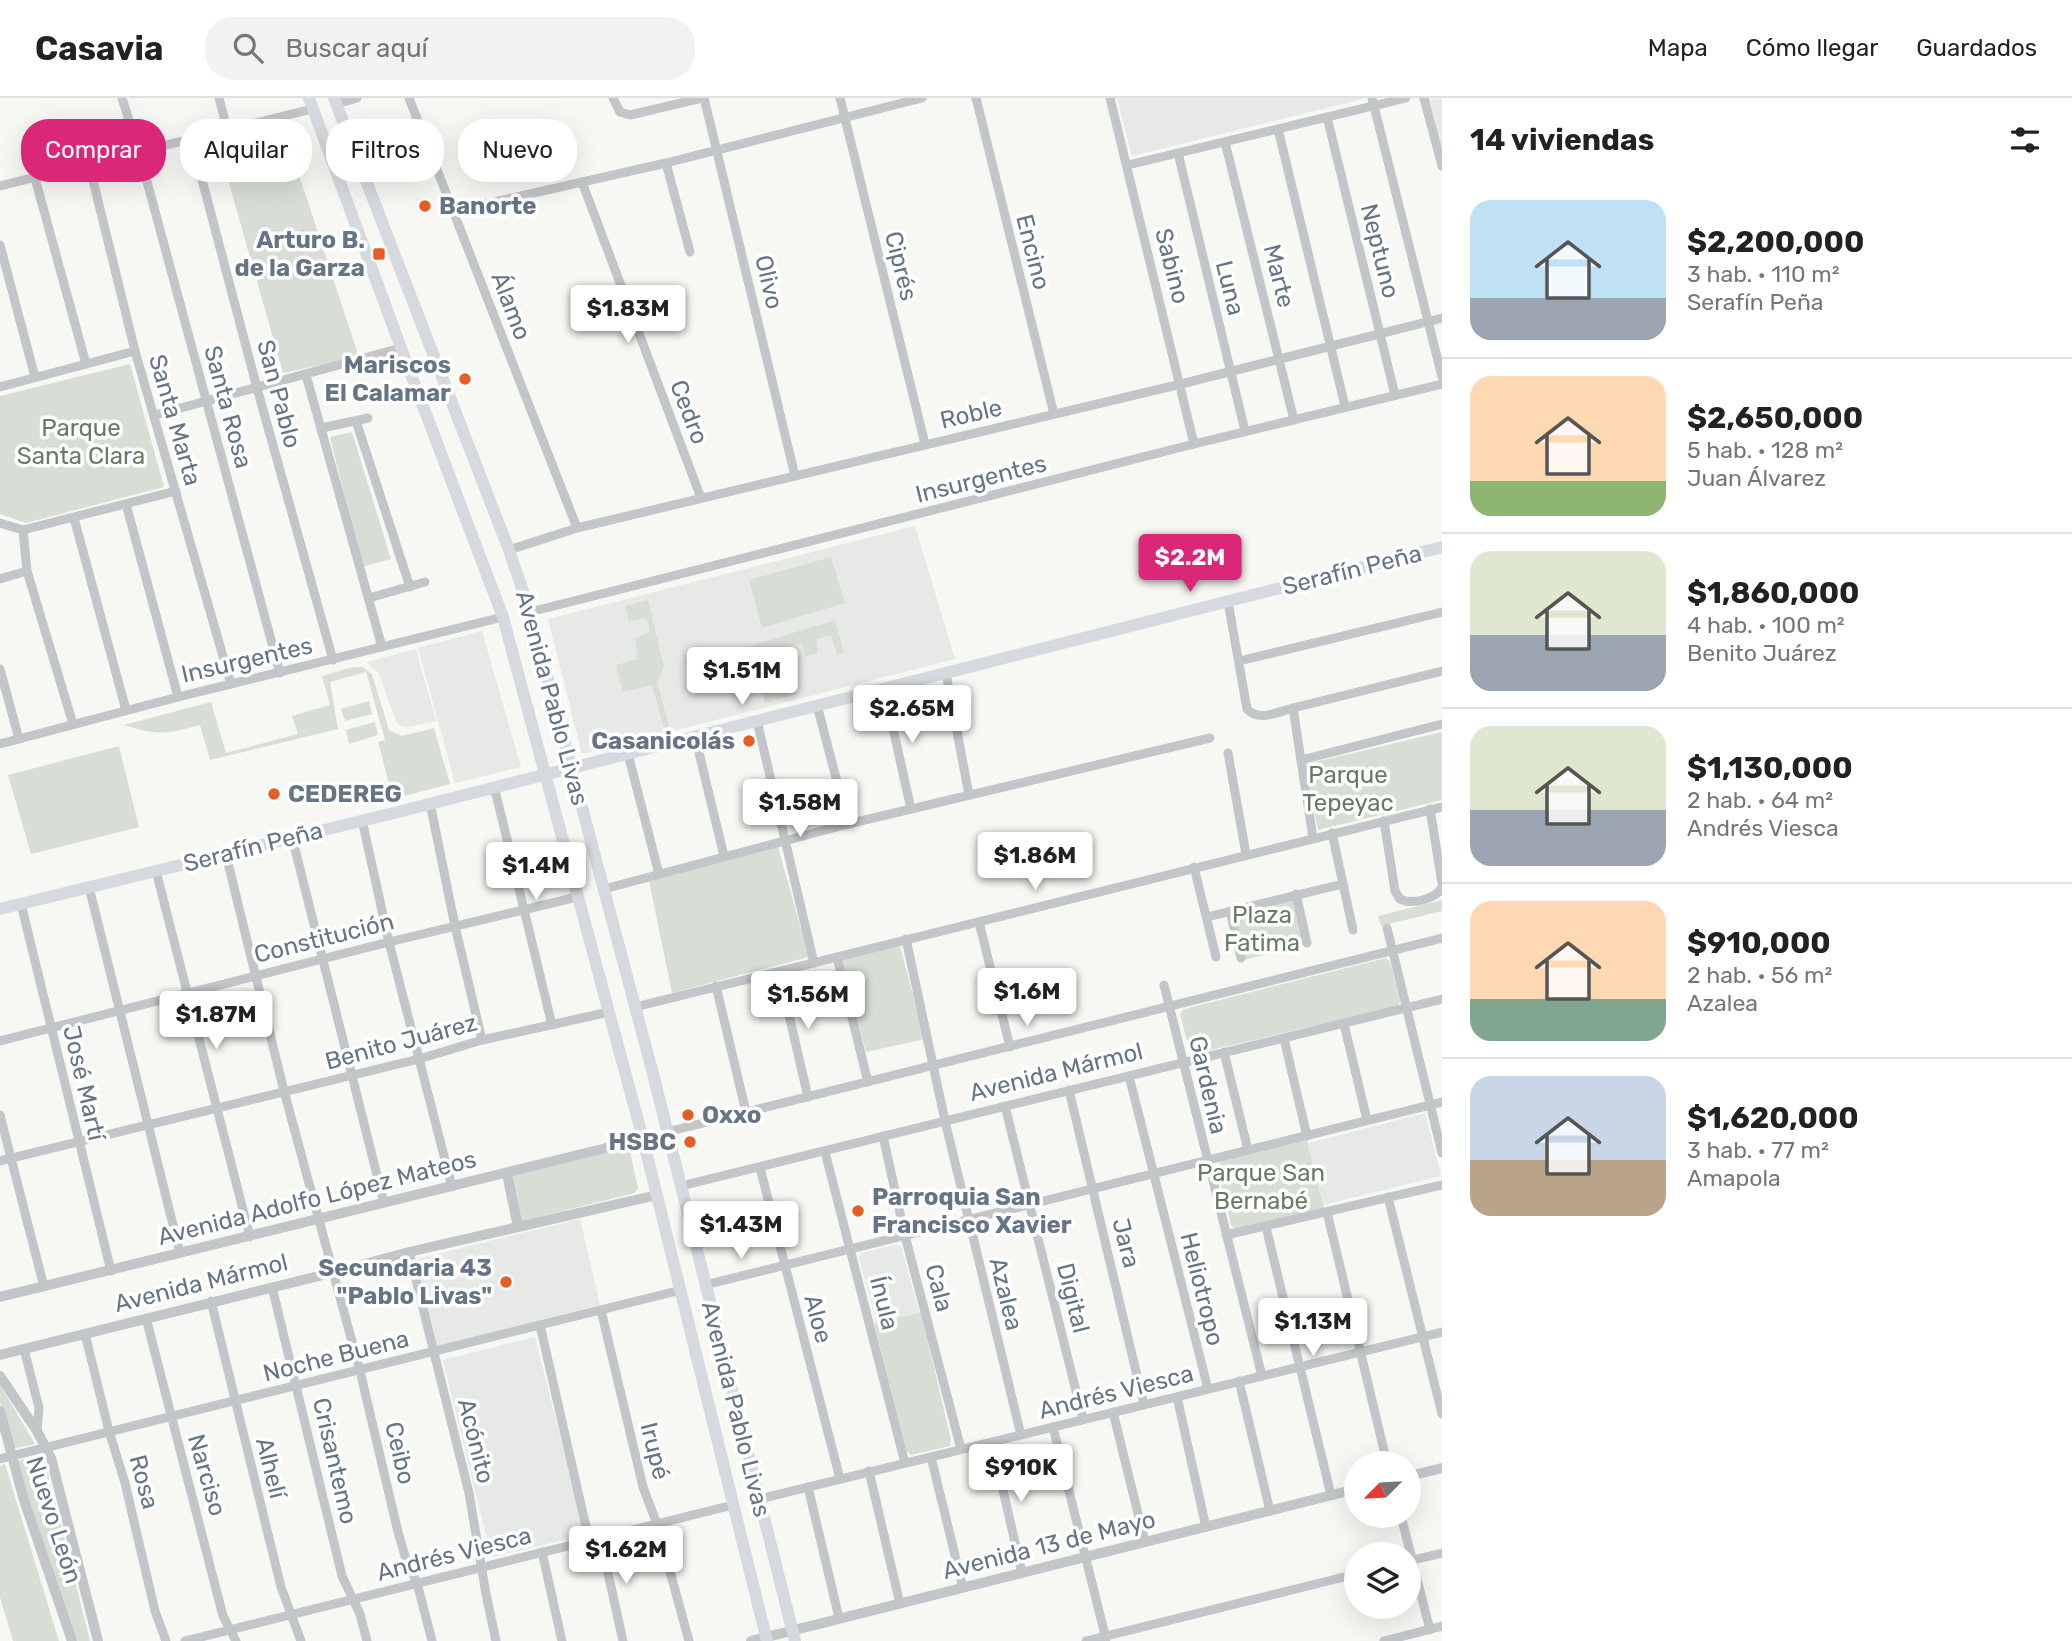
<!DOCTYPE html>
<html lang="es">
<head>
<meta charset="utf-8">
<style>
	:root { --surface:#fff; --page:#f2f2f2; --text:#222; --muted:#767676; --line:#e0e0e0; --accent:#db2777 }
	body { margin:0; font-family:Rubik,sans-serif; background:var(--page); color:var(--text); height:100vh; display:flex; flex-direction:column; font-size:26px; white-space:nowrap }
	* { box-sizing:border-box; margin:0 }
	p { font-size:23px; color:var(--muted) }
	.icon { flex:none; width:38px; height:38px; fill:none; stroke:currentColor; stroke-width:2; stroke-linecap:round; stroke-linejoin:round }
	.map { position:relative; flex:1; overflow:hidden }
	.details { display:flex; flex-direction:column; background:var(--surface); width:630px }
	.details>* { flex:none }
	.top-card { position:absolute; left:21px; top:21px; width:665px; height:63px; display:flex; gap:14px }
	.needle { width:46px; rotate:246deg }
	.buttons { position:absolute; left:1344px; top:1353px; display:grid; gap:14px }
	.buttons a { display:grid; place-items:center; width:77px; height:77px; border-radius:50%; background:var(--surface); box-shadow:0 7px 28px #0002; font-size:35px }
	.price { position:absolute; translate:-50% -60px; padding:0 16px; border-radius:7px; background:#fff; color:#222; font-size:23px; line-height:46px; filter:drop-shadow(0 2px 4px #0008) }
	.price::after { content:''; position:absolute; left:50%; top:42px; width:21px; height:16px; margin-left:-10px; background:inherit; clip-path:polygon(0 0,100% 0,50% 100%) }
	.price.active { background:var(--accent); color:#fff }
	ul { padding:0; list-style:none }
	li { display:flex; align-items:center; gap:21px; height:175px; padding:0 28px }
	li+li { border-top:2px solid var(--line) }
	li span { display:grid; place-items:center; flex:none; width:196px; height:140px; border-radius:21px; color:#555 }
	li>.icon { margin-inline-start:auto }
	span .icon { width:84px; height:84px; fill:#fffc; stroke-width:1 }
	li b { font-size:30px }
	h2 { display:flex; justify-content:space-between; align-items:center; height:84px; padding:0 28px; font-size:30px }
	.tag { padding:0 24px; border-radius:28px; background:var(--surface); box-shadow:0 7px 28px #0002; font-size:24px; line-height:63px }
	.tag.active { background:var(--accent); color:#fff }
	header { display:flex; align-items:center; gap:42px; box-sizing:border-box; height:98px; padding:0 35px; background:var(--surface); border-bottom:2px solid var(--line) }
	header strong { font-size:33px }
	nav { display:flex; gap:38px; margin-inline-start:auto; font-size:24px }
	.search { width:490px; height:63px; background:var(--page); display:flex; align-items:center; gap:18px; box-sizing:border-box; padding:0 24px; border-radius:28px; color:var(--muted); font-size:26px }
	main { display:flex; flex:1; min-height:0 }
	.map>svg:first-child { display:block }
</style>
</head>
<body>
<header>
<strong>Casavia</strong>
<div class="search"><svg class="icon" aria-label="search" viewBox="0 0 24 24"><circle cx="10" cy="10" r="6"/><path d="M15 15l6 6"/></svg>Buscar aquí</div>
<nav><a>Mapa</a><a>Cómo llegar</a><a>Guardados</a></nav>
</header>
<main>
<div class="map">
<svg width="1442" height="1543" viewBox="0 0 1442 1543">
	<rect width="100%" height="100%" fill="#f7f7f4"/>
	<g fill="#e7e9e7">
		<polygon points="1117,0 1363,0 1363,1 1132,58"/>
		<polygon points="1442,0 1442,52 1430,2"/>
		<polygon points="915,428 955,561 582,656 548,521"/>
		<polygon points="482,533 521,669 455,685 418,550"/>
		<polygon points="416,551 436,623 407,629 401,628 396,623 379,576 367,564"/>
		<polygon points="1425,1015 1441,1078 1323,1107 1308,1045"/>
		<polygon points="580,1121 600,1207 435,1249 412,1162"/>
		<polygon points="897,1146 901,1148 919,1214 876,1224 859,1159 861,1155"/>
		<polygon points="535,1239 584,1434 580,1438 494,1459 490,1454 443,1262"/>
	</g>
	<g fill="#d8ded5">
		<polygon points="283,28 359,259 283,275 217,43"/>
		<polygon points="130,266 164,389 26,425 0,416 0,298"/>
		<polygon points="352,334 391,461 362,469 330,339"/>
		<polygon points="831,459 845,505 762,530 749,482"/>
		<polygon points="648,502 664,569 657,584 669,628 664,630 652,587 623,594 616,567 638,561 635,540 650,534 646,520 629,523 625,508"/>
		<polygon points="835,522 844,555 837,556 831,537 816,541 818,555 806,558 802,545 785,550 797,596 765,605 750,548"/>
		<path d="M353,569H363L372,576L389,632L402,638L434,630L450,686L393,701L378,644L385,642L366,574L330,584L338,631L210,662L200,627C165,636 159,638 124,627L211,604L226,655L298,636L292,618L330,607L322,578Z"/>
		<polygon points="369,603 372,616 345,623 341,611"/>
		<polygon points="375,624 378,637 349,646 346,632"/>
		<polygon points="1442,634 1442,702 1318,732 1306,666"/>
		<polygon points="119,648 139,729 31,756 8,677"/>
		<polygon points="778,749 809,859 672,895 649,783"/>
		<polygon points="1294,797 1305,847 1244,862 1231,812"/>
		<polygon points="1442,802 1442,813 1381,828 1378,818"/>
		<polygon points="899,845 925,941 866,954 842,862"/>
		<polygon points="1386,860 1390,864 1400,903 1398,908 1194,956 1189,951 1180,916 1184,911"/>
		<polygon points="1307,1042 1324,1110 1236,1131 1231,1127 1217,1069 1221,1063"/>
		<polygon points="624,1050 630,1054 638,1090 635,1095 522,1123 518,1119 512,1078"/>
		<polygon points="921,1214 951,1342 950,1348 911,1357 906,1352 874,1225"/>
		<polygon points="0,1287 35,1346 12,1351 0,1304"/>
		<polygon points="40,1357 44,1359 90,1543 72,1543 14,1364"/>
		<polygon points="5,1366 59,1543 13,1543 0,1499 0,1368"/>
	</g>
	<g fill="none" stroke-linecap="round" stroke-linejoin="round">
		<g stroke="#c2c6c9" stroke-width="9">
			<polyline points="122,0 139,54 280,575"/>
			<polyline points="219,0 227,31"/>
			<polyline points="409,0 577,430"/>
			<polyline points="613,0 620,14 630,17 702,0"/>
			<polyline points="704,0 795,378"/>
			<polyline points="840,0 925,346"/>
			<polyline points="976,0 1054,316"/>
			<polyline points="1110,0 1194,346"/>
			<polyline points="1372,0 1442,279"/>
			<polyline points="1424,0 1442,68"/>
			<polyline points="336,6 357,0"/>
			<polyline points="1327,19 1395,297"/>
			<polyline points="1278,31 1345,308"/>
			<polyline points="191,40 257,290 333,562"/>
			<polyline points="1225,44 1294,322"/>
			<polyline points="1178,55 1245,333"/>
			<polyline points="666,65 690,154"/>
			<polyline points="89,66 135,253 231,586"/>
			<polyline points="1128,67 1406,0"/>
			<polyline points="35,80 86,266"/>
			<polyline points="582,84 701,400"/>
			<polyline points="0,88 312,11"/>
			<polyline points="454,113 666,65 922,0"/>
			<polyline points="0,147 35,279"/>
			<polyline points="306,277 382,549"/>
			<polyline points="0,289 135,253"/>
			<polyline points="155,317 401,250"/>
			<polyline points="356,323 410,489"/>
			<polyline points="322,330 368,320"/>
			<polyline points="126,406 178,599"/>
			<polyline points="74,420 126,612"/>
			<polyline points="0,425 23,432 176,393"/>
			<polyline points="23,432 27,473 73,626"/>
			<polyline points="509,452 577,430 1181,286 1442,220"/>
			<polyline points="0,481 27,473"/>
			<polyline points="369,500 425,484"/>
			<path d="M1228,504L1247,611C1259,624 1278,614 1293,610L1313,740"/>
			<polyline points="530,514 1194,346 1442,286"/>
			<polyline points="1239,563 1442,514"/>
			<polyline points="0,571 19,641"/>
			<polyline points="946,575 969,697"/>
			<polyline points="884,590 911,711"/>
			<polyline points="817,607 848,726"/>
			<polyline points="1293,610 1442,573"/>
			<polyline points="757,623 814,865"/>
			<polyline points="695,638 724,758"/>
			<polyline points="0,646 178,599 503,519"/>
			<polyline points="1228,655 1246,756"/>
			<polyline points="628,656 659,776"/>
			<polyline points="1301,662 1442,626"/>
			<polyline points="494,688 552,927"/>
			<polyline points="430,705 455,828 482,942"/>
			<polyline points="1430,711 1442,785"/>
			<polyline points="362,722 389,844 452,1089"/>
			<path d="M1384,723L1395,793L1400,801C1411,807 1437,801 1442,789"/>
			<polyline points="1332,735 1353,832"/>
			<polyline points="292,739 384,1105"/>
			<polyline points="226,757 284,993 360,1273 398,1434 405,1458 417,1485 432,1543"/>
			<polyline points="1194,769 1216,859"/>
			<polyline points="156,773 250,1139"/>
			<polyline points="89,789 180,1155"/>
			<polyline points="604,791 848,726 1210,640"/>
			<polyline points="1296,796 1307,845"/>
			<polyline points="21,806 111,1173"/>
			<polyline points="1230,813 1241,860"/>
			<polyline points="1207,819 1343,786"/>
			<polyline points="979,824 1010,949"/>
			<polyline points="1387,830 1442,1055"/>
			<polyline points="906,841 945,1023 1021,1337"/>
			<polyline points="837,859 868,984"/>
			<polyline points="779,874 808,999"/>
			<polyline points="1164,887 1262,1278"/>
			<polyline points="716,888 746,1014"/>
			<polyline points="635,909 1442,709"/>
			<polyline points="1344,926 1367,1022"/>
			<polyline points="1284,941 1307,1038"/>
			<polyline points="0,943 389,844 577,799"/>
			<polyline points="1224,954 1248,1052"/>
			<polyline points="1129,978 1208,1291"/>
			<polyline points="1069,992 1144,1307"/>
			<polyline points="1005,1008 1083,1321"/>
			<polyline points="0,1017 44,1189"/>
			<polyline points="667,1034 1442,840"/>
			<polyline points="883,1038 905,1138 961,1351"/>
			<polyline points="825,1054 905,1365"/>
			<polyline points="0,1063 419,961 482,942 609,914"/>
			<polyline points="760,1070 840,1381"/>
			<polyline points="681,1088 1442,901"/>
			<polyline points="1388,1099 1442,1316"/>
			<polyline points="1327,1114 1387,1365"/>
			<polyline points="1266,1129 1331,1397"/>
			<polyline points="1226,1137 1442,1087"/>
			<polyline points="409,1154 469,1395 486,1496 496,1543"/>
			<polyline points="705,1187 1442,1004"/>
			<polyline points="272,1189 342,1478 360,1516 367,1543"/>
			<polyline points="211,1203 281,1489 301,1543"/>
			<polyline points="601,1212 643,1389 657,1426 689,1543"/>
			<polyline points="146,1220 223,1518 236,1543"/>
			<polyline points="540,1227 589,1442"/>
			<polyline points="85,1236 109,1333 125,1385 155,1513 166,1543"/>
			<polyline points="24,1251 39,1310 37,1333"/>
			<polyline points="1239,1283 1270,1413"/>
			<polyline points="1177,1299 1206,1429"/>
			<polyline points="1113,1314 1145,1444"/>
			<polyline points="1053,1329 1106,1541"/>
			<polyline points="992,1344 1022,1475"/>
			<polyline points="931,1359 963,1490"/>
			<polyline points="0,1361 681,1192"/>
			<polyline points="869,1373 900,1506"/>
			<polyline points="808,1389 839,1520"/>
			<polyline points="759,1401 1442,1234"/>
			<polyline points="1401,1418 1430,1532"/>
			<polyline points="600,1439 623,1543"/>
			<polyline points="542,1454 562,1543"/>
			<polyline points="1409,1463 1442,1455"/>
			<polyline points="185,1543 733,1407"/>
			<polyline points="1086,1543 1356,1476"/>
			<polyline points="1384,1543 1442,1528"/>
		</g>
		<g stroke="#c2c6c9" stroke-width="10">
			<polyline points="507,1076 518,1129"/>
			<polyline points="0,1199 643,1041"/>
			<polyline points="0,1257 335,1174 409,1154 657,1097"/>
			<polyline points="0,1278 37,1333 51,1360 98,1543"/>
			<polyline points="0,1313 23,1399 72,1543"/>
			<polyline points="1409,1378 1442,1370"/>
			<polyline points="751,1543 1356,1391"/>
		</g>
		<g stroke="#d6dadf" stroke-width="12">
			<polyline points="309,0 401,250 503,519 643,1041 767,1543"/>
			<polyline points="334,0 509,452 530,514 652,972 795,1543"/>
			<polyline points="0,811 390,716 1442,449"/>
		</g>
	</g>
	<g fill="#e75e24" stroke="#fff" stroke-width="2.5">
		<circle cx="425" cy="108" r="7"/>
		<rect x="372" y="149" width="14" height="14" rx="3.5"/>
		<circle cx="465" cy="281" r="7"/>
		<circle cx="749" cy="643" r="7"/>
		<circle cx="274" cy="696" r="7"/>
		<circle cx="688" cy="1017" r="7"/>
		<circle cx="690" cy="1044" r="7"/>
		<circle cx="858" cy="1113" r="7"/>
		<circle cx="506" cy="1184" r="7"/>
	</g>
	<g text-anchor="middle" stroke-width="7" stroke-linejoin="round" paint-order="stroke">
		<g font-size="24" font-weight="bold" fill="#657585" stroke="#fff" text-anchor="end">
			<text x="439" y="116" text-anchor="start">Banorte</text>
			<text x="365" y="150">Arturo B.<tspan x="365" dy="28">de la Garza</tspan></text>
			<text x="451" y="275">Mariscos<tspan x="451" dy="28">El Calamar</tspan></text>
			<text x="735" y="651">Casanicolás</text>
			<text x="288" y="704" text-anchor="start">CEDEREG</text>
			<text x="702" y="1025" text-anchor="start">Oxxo</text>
			<text x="676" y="1052">HSBC</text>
			<text x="872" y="1107" text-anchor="start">Parroquia San<tspan x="872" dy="28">Francisco Xavier</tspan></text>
			<text x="492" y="1178">Secundaria 43<tspan x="492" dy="28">"Pablo Livas"</tspan></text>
		</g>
		<g font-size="24" fill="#657585" stroke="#fff">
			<text transform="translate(1380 153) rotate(76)" y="8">Neptuno</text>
			<text transform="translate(1033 154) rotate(76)" y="8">Encino</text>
			<text transform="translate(901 168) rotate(76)" y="8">Ciprés</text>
			<text transform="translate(1172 168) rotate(76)" y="8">Sabino</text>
			<text transform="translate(1279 178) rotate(76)" y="8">Marte</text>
			<text transform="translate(769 184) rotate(77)" y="8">Olivo</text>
			<text transform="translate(1230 190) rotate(76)" y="8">Luna</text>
			<text transform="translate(511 208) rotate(69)" y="8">Álamo</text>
			<text transform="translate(279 296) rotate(75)" y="8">San Pablo</text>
			<text transform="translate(228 309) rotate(75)" y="8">Santa Rosa</text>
			<text transform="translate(689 314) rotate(69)" y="8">Cedro</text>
			<text transform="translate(971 316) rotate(-13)" y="8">Roble</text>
			<text transform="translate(175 322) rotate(74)" y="8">Santa Marta</text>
			<text transform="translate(981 381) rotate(-14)" y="8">Insurgentes</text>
			<text transform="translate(1352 472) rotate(-14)" y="8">Serafín Peña</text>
			<text transform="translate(247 562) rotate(-13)" y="8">Insurgentes</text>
			<text transform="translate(552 600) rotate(75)" y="8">Avenida Pablo Livas</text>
			<text transform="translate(253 749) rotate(-14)" y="8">Serafín Peña</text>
			<text transform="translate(324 840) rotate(-14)" y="8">Constitución</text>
			<text transform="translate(401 944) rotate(-15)" y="8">Benito Juárez</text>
			<text transform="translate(1056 974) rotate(-14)" y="8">Avenida Mármol</text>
			<text transform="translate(84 985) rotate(77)" y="8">José Martí</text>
			<text transform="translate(1208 987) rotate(77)" y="8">Gardenia</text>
			<text transform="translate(317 1100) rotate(-14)" y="8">Avenida Adolfo López Mateos</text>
			<text transform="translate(1126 1145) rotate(76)" y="8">Jara</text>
			<text transform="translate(201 1185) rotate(-14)" y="8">Avenida Mármol</text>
			<text transform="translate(939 1190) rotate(75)" y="8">Cala</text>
			<text transform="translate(1202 1191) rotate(76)" y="8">Heliotropo</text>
			<text transform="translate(1006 1196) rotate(76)" y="8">Azalea</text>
			<text transform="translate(1073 1200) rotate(76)" y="8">Digital</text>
			<text transform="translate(884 1205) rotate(76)" y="8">Ínula</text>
			<text transform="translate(818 1221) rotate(75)" y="8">Aloe</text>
			<text transform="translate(336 1258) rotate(-14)" y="8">Noche Buena</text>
			<text transform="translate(1116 1294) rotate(-14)" y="8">Andrés Viesca</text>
			<text transform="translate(736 1311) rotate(76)" y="8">Avenida Pablo Livas</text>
			<text transform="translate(476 1343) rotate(76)" y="8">Acónito</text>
			<text transform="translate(655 1353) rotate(76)" y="8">Irupé</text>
			<text transform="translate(400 1355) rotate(77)" y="8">Ceibo</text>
			<text transform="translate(335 1363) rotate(77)" y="8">Crisantemo</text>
			<text transform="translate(271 1370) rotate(76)" y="8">Alhelí</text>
			<text transform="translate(207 1377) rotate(74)" y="8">Narciso</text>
			<text transform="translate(144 1384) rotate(75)" y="8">Rosa</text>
			<text transform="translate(54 1422) rotate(72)" y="8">Nuevo León</text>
			<text transform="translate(1049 1447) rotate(-14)" y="8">Avenida 13 de Mayo</text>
			<text transform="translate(454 1456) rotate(-14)" y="8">Andrés Viesca</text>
		</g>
		<g font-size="24" fill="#687c64" stroke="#fff">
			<text x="81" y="338">Parque<tspan x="81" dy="28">Santa Clara</tspan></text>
			<text x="1348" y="685">Parque<tspan x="1348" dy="28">Tepeyac</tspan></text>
			<text x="1262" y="825">Plaza<tspan x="1262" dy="28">Fatima</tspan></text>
			<text x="1261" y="1083">Parque San<tspan x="1261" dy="28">Bernabé</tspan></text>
		</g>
	</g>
</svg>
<div class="buttons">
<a><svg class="needle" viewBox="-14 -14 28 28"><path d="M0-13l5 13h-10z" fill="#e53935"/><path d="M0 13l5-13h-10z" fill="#767676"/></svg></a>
<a><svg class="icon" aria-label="layers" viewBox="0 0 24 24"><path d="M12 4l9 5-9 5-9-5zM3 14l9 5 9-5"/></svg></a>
</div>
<b class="price" style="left:628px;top:247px">$1.83M</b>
<b class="price active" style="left:1190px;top:496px">$2.2M</b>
<b class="price" style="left:742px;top:609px">$1.51M</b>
<b class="price" style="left:912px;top:647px">$2.65M</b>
<b class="price" style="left:800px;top:741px">$1.58M</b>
<b class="price" style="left:1035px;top:794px">$1.86M</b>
<b class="price" style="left:536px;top:804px">$1.4M</b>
<b class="price" style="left:1027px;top:930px">$1.6M</b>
<b class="price" style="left:808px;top:933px">$1.56M</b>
<b class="price" style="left:216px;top:953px">$1.87M</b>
<b class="price" style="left:741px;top:1163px">$1.43M</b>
<b class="price" style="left:1313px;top:1260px">$1.13M</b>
<b class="price" style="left:1021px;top:1406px">$910K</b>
<b class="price" style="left:626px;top:1488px">$1.62M</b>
<div class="top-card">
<a class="tag active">Comprar</a>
<a class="tag">Alquilar</a>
<a class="tag">Filtros</a>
<a class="tag">Nuevo</a>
</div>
</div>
<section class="details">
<h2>14 viviendas<svg class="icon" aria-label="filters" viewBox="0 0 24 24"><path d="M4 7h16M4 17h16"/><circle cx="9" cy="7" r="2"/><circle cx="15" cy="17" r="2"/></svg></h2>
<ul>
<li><span style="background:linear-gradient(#bfe0f5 70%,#9aa5b1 0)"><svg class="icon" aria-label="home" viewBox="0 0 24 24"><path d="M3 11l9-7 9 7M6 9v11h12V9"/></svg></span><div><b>$2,200,000</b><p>3 hab. · 110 m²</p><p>Serafín Peña</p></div></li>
<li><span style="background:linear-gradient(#ffd9b3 75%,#8fb573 0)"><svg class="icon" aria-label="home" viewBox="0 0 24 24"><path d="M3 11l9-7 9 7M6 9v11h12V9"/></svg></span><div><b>$2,650,000</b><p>5 hab. · 128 m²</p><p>Juan Álvarez</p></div></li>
<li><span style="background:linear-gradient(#dfe7d0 60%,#9aa5b1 0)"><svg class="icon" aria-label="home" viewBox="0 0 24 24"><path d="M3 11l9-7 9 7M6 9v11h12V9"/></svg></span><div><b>$1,860,000</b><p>4 hab. · 100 m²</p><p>Benito Juárez</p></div></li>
<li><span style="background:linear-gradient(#dfe7d0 60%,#9aa5b1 0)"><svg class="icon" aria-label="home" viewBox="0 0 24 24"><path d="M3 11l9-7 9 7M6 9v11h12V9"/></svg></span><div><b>$1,130,000</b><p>2 hab. · 64 m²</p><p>Andrés Viesca</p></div></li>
<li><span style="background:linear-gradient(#ffd9b3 70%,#7fa58c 0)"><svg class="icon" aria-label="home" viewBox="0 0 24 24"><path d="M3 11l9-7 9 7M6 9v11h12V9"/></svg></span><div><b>$910,000</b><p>2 hab. · 56 m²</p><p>Azalea</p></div></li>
<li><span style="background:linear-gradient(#c9d6e8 60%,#b9a48a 0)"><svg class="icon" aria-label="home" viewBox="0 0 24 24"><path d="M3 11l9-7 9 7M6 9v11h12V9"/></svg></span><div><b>$1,620,000</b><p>3 hab. · 77 m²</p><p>Amapola</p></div></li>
</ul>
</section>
</main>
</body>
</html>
